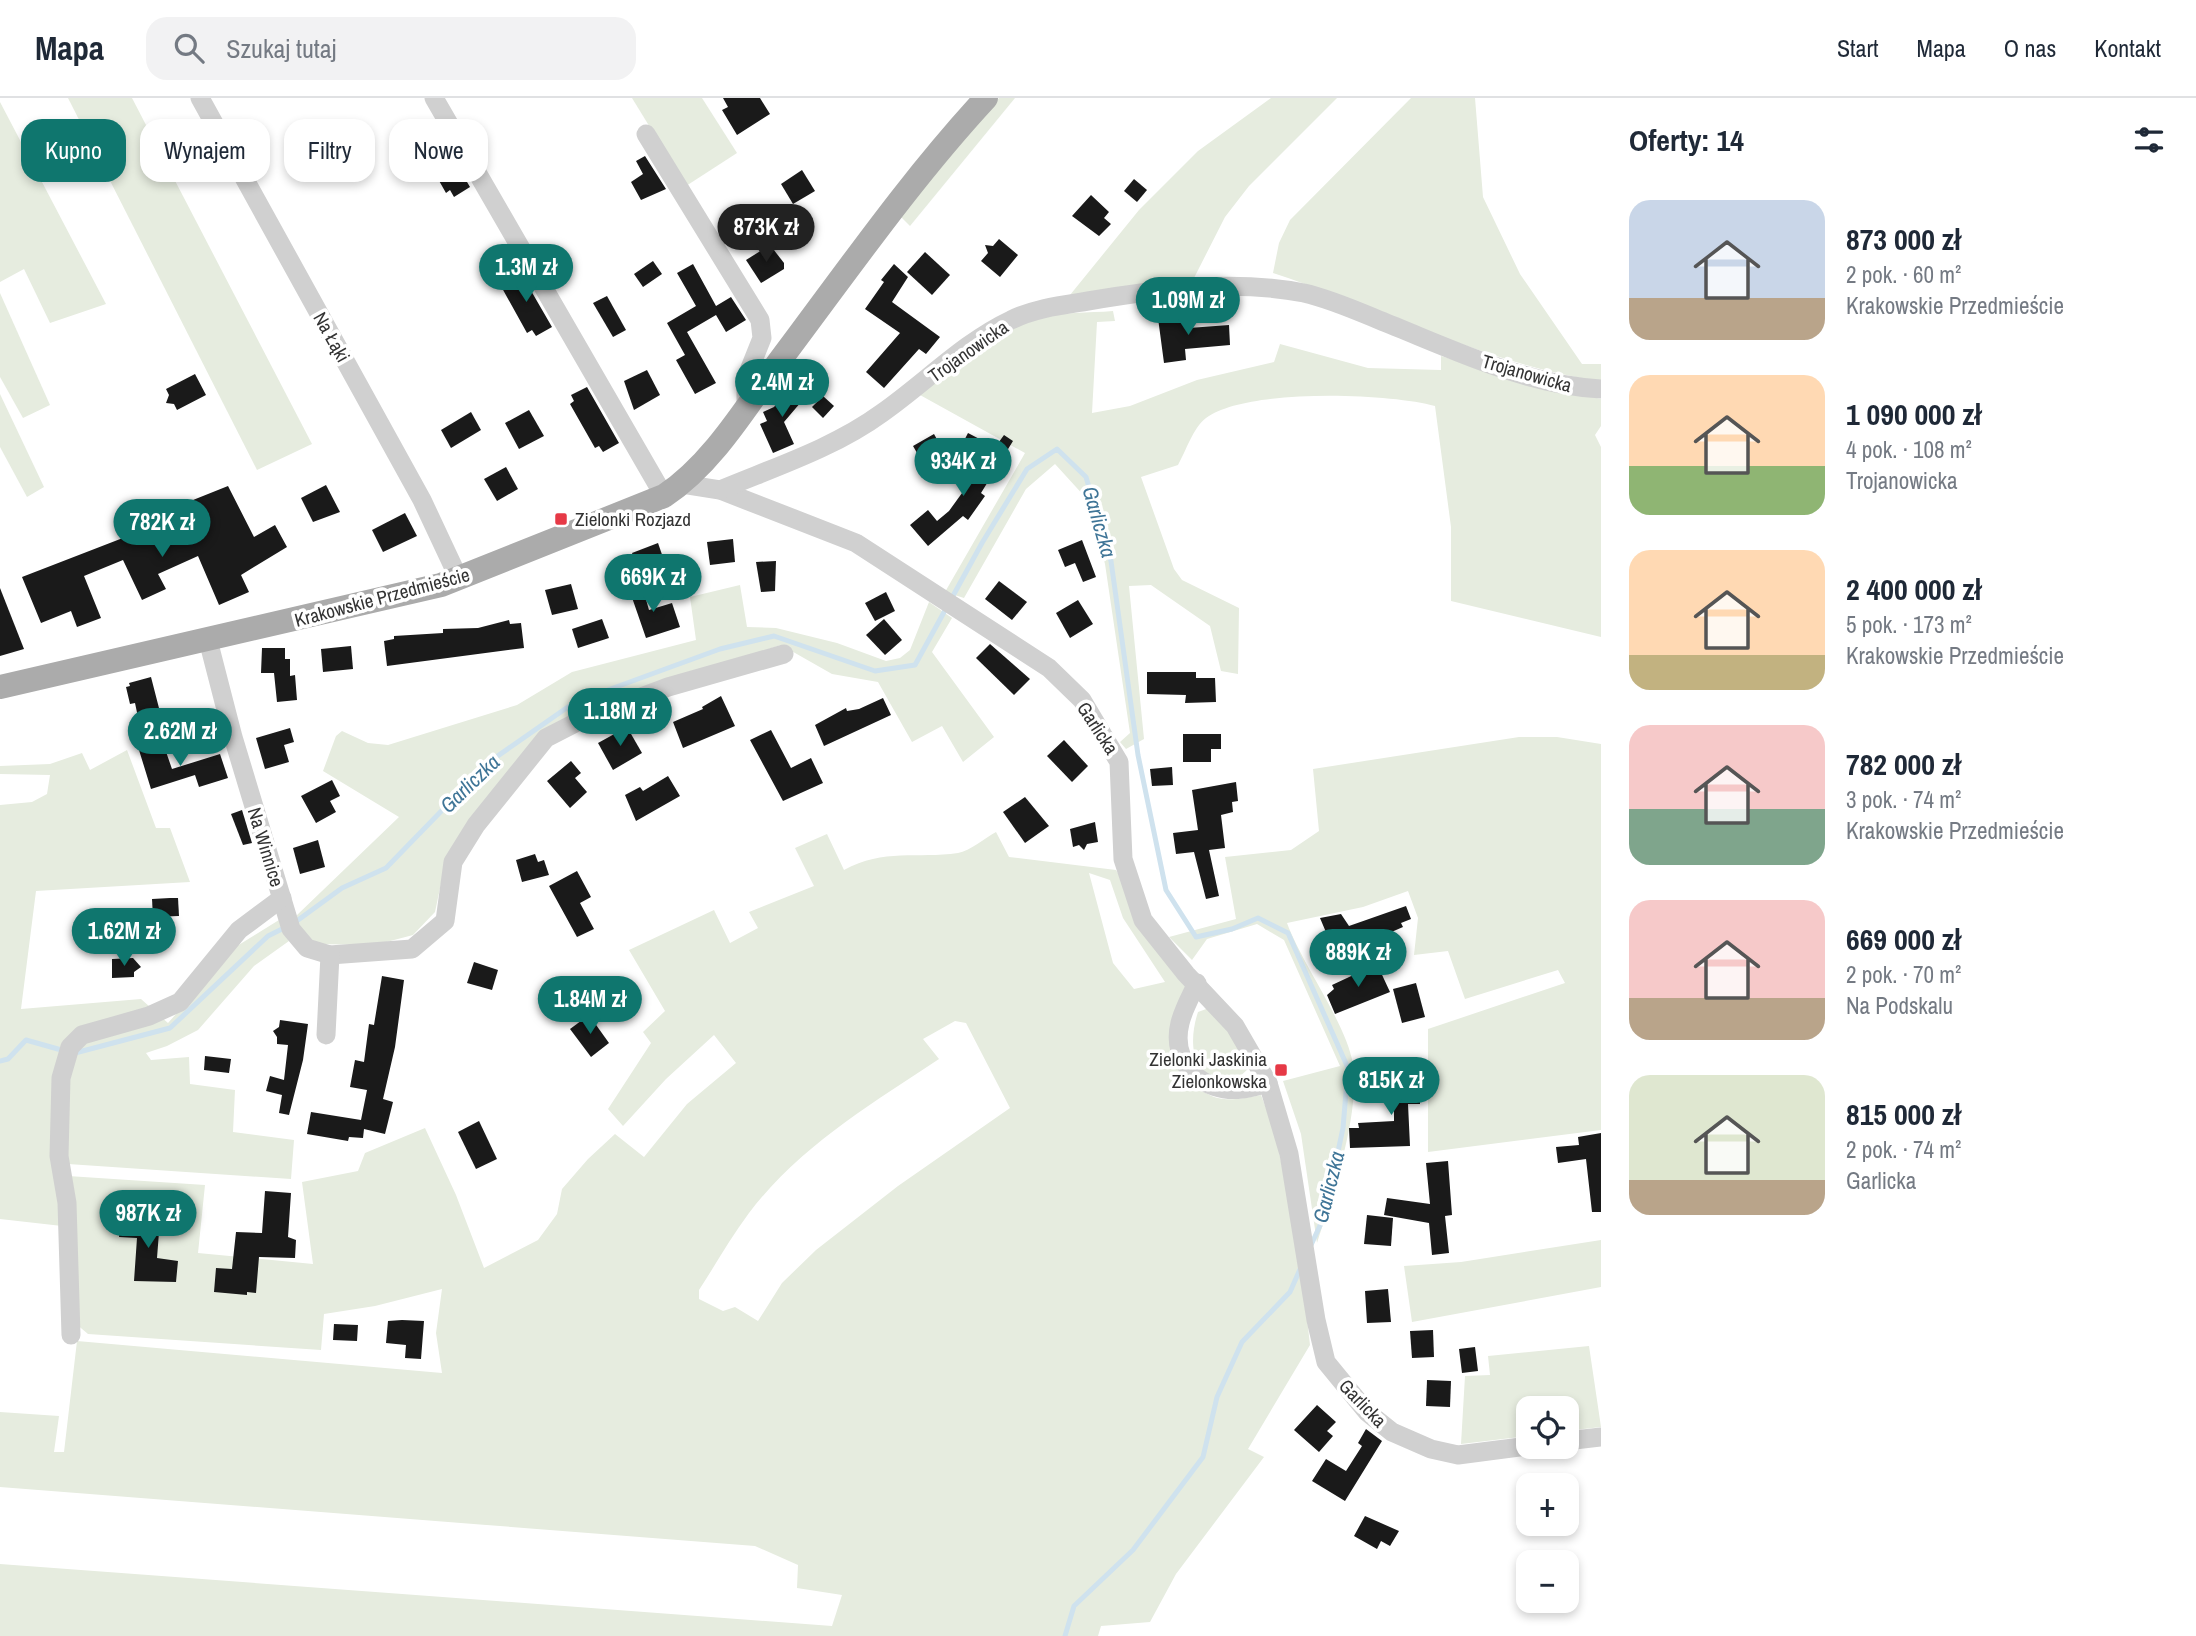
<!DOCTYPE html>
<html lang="pl">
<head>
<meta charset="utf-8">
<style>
	:root { --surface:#fff; --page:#f2f2f3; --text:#1f2937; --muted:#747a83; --line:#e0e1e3; --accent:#0f766e }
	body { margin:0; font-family:"Archivo Narrow",sans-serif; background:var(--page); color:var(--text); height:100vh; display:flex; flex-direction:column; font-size:26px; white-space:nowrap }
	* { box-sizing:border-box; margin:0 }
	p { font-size:23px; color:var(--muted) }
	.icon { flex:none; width:38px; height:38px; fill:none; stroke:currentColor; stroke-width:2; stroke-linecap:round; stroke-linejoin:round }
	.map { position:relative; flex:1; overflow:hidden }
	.side { display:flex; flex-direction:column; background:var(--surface); width:595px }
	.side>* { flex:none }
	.top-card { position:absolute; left:21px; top:21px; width:665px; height:63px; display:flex; gap:14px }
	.controls { position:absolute; left:1516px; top:1298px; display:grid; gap:14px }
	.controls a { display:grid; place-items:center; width:63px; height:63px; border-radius:14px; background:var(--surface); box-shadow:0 4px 10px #0003; font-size:35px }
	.price { position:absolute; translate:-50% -60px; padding:0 16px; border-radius:24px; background:var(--accent); color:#fff; font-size:23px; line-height:46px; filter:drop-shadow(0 2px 4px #0008) }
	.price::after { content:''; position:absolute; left:50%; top:42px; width:21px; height:16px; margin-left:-10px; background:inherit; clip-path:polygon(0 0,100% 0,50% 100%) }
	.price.current { background:#222; color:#fff }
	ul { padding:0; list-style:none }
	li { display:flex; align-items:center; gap:21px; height:175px; padding:0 28px }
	li span { display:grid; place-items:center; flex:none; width:196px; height:140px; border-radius:21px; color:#555 }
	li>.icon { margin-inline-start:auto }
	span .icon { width:84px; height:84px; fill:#fffc; stroke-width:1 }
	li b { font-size:30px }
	h2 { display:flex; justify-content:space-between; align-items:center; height:84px; padding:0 28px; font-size:30px }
	.chip { padding:0 24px; border-radius:21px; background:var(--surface); box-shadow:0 4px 10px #0003; font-size:24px; line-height:63px }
	.chip.current { background:var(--accent); color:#fff }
	header { display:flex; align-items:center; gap:42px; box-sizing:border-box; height:98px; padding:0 35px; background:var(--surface); border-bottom:2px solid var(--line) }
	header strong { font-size:33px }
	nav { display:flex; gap:38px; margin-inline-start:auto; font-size:24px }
	.search { width:490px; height:63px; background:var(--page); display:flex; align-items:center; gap:18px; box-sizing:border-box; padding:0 24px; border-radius:21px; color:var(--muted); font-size:26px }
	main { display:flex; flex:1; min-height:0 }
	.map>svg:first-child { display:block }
</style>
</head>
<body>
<header>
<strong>Mapa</strong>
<div class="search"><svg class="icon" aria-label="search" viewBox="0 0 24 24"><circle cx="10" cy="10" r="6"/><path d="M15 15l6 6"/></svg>Szukaj tutaj</div>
<nav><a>Start</a><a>Mapa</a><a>O nas</a><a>Kontakt</a></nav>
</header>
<main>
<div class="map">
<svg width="1601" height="1538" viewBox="0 0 1601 1538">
	<rect width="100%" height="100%" fill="#fff"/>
	<g fill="#e6ecdf" fill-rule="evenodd">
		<polygon points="68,0 132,0 312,346 257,372"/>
		<polygon points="632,0 702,0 737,55 686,88"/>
		<polygon points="999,0 1015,0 910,128 900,118"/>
		<polygon points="1271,0 1337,0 1249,88 1225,119 1194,180 1070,197 1139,112 1198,53"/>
		<path d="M1411,0H1475L1483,99L1520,176L1582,266H1601V283C1494,269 1377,209 1273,175L1279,145L1290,122Z"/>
		<polygon points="0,4 106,206 50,225 24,171 0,184"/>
		<polygon points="0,195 50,307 23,320 0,279"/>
		<path d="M1113,213L1115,223L1097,224L1092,315L1130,308L1197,282L1274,264L1280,246L1368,270L1441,272V258L1520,282L1601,301V328L1595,337L1601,349V539L1451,503V429L1435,308C1387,295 1247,290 1206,320C1193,330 1186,353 1178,367L1141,379L1174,471L1182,482L1239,510L1238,576L1221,573L1210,528L1151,487L1129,488L1144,641L1126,651L1120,644L1130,635L1105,466L1086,400L1055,366L1026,391L964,500L945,494L1025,355L920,297C955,268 991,233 1037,220C1060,214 1089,215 1113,213Z"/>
		<polygon points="0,296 44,389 27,399 0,349"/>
		<polygon points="740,487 747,529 776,530 837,545 886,563 900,560 910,552 929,504 952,520 932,554 994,639 963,664 942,628 912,644 878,584 832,576 781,547 583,610 542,637 447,757 435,814 413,837 375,847 315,846 299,827 296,818 399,719 323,673 336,638 342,633 368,645 388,647 517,607 572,574 696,542 690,499"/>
		<path d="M1519,639H1557L1601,646V1032L1428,1054V931L1565,885L1558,872L1465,901L1448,853L1414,857L1418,820L1408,793L1363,809L1287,825C1302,866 1346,925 1353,966C1360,1017 1333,1096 1317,1145L1301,1036L1283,983L1340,968L1284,842L1257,826L1207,841L1192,862L1169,839L1236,821L1225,759L1291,752L1319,733L1313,671Z"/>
		<path d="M127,652L156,730H170L190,784L36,793L21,911L141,901L168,925L237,848L279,822L289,843L254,868L198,932L167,948L146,955L151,962L189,959L190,986L235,992L233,1034L294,1042L291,1081L68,1066V1078L205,1087L198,1155L313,1166L302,1084L358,1073L365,1055L425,1030L456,1097L484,1170L538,1142L557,1116L562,1091L588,1061L615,1036L644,1059L687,1006L736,965L714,937L666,981L623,1028L608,1011L651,945L643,934L665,913L629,852L714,812L730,845L758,830L749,814L814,788L795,750L827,736L844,772C884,750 917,761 958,755C970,753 985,740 996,734L1009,759L1116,772L1188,888L1186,981C1215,1005 1225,1004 1261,997L1275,1034L1300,1158L1310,1247L1248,1351L1264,1359L1176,1476L1150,1524L1101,1528L1098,1538H0V1466L832,1528L842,1497L797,1490L798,1467L755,1448L0,1389V1314L59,1318L54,1354H64L77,1243L442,1275L436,1235L442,1191L375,1208L324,1216L321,1252L88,1236L75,1225L62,1128L0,1121V707L32,704L47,696L50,677L0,676V668L50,666L82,655L90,672ZM1089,775L1110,782L1123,820L1165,884L1134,891L1113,865ZM955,923L966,925L1010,1010L898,1088L816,1152L782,1185L758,1223L735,1209L723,1213L699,1201V1192C716,1166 731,1139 749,1115C799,1049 871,1006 939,961L923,941Z"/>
		<path d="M1209,910L1238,946L1249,970L1235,983C1228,982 1219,982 1213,979C1188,968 1191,935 1198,914Z"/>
		<polygon points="1601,1142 1601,1189 1412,1224 1404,1168 1461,1164"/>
		<polygon points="1589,1248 1601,1329 1566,1333 1566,1311 1528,1311 1528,1338 1461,1346 1465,1278 1490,1277 1488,1258"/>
	</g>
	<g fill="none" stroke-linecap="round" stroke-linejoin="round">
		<g stroke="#cfe2ee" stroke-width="5">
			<polyline points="294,825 342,790 386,770 489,664 575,604 720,551 774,538 875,573 915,567 982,445 1027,371 1057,351 1086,379 1111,463 1138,657 1166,792 1196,839 1232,831 1258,820 1288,835 1348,970 1343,1030 1324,1119 1311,1147"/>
			<polyline points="75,955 170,930 268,838 286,829"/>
			<polyline points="0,963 8,961 26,942 65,953"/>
			<polyline points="1065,1538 1074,1508 1133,1452 1203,1359 1217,1299 1242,1244 1290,1194 1301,1169"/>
		</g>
	</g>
	<g fill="#1a1a1a">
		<polygon points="723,0 760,0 770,16 737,37 722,12 728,9"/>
		<polygon points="437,33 470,89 454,99 450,92 446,95 421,51 425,48 421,43"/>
		<polygon points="645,58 666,91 641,102 631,84 643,76 636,63"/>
		<polygon points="802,72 815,93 793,106 781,86"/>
		<polygon points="1134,81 1147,92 1137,104 1124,93"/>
		<polygon points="1091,97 1109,114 1104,120 1111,126 1099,138 1072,118"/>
		<polygon points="999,141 1018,157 1000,179 981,163 988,155 985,147 993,148"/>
		<polygon points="770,147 784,165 784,171 761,185 746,162"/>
		<polygon points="925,154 950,177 932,197 907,174"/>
		<polygon points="653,163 662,176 643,189 634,176"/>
		<polygon points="693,166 716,208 731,199 746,222 726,234 716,217 687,234 716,285 695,296 676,262 685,257 667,225 696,208 677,175"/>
		<polygon points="894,166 908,179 892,204 940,239 926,256 919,251 884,290 866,274 900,235 865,211 884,184 881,182"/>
		<polygon points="519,172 552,229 536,238 532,232 527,235 502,190 507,188 503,181"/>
		<polygon points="607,198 626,232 613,239 593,205"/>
		<polygon points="1187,216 1189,230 1229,227 1230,247 1185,251 1186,262 1164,265 1158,220"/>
		<polygon points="647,272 660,297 634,312 624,283"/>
		<polygon points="195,276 206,297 177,312 174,306 166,305 169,297 166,291"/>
		<polygon points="794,285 807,297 784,324 794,346 773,355 760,326 767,323 763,314 774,309"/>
		<polygon points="587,289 619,345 603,354 599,348 595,350 570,306 574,303 571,297"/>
		<polygon points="823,298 834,308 823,320 812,309"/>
		<polygon points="529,312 544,338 519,351 505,325"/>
		<polygon points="471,314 481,332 451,350 441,332"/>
		<polygon points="968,335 989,346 931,379 913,348 934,336 939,345 943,343 954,362"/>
		<polygon points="1004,337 1013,343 981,395 985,398 968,422 963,418 928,448 910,427 928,412 937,423 949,413"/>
		<polygon points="506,369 518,391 497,403 484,381"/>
		<polygon points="326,387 340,414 313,424 301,400"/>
		<polygon points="228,388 254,439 275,427 287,449 241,477 249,494 219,507 198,458 158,476 166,491 142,502 123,462 84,478 101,520 77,529 71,513 41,525 22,479 128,438 130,442 149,433 151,438 195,418 188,404"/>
		<polygon points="405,415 417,438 383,454 372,432"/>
		<polygon points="733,441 735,464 710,467 707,444"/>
		<polygon points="1082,442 1096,479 1083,484 1075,465 1065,469 1058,452"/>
		<polygon points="658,445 667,471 641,480 632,455"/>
		<polygon points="776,463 775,493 761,494 756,464"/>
		<polygon points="999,483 1027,504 1012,522 985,501"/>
		<polygon points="641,484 649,512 672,505 680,529 646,540 628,488"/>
		<polygon points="571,486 578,511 552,517 545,492"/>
		<polygon points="0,490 24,551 0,558"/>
		<polygon points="886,494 895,513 875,523 865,505"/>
		<polygon points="1078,502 1093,526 1070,540 1056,515"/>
		<polygon points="602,521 609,540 578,550 572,531"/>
		<polygon points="884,521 902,542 885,557 866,537"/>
		<polygon points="509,522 510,526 521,525 524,550 387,568 384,543 394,541 394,538 443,535 443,531 478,530"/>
		<polygon points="990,546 1030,581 1014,597 976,560"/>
		<polygon points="351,548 353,571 323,574 321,551"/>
		<polygon points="262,550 285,550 285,561 290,561 290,578 295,577 297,602 277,604 274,575 261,575"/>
		<polygon points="1147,574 1196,574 1196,580 1215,580 1216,604 1185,605 1186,597 1147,596"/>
		<polygon points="151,579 160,614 152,616 153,621 139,624 135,605 130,606 126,589 130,588 129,585"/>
		<polygon points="721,598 735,628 683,650 673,624 703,611 702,609"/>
		<polygon points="883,600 891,617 824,648 815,627 846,610 847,613 859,611"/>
		<polygon points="627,629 642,655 613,672 598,645"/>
		<polygon points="290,630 294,644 284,647 289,664 265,671 256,640"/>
		<polygon points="771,632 791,670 811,660 823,685 783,703 750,642"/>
		<polygon points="1183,636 1221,636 1221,651 1211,651 1211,664 1183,664"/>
		<polygon points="1064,642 1088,668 1072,684 1047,658"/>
		<polygon points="163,645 172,671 220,656 228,680 199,689 195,677 151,691 139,652"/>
		<polygon points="571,663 581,675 575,680 587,694 570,710 547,683"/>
		<polygon points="1172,669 1173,687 1152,688 1150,671"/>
		<polygon points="668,678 680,698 636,723 625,697 640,689 643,693"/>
		<polygon points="332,682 340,698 330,703 336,714 316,725 301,698"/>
		<polygon points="1236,684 1238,703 1232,704 1233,714 1221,717 1225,750 1209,752 1219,798 1206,801 1194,754 1176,756 1173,735 1198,732 1192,692"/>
		<polygon points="1025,699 1049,728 1025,745 1003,714"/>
		<polygon points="242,712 252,745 243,747 231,716"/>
		<polygon points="1095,724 1098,744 1087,746 1084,752 1079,747 1073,749 1070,731"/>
		<polygon points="318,742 325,769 300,776 293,750"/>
		<polygon points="535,756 538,764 544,762 549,777 522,784 516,762"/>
		<polygon points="577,773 591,799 580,805 594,831 577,839 549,788"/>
		<polygon points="170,800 178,800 179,818 153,819 152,801"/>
		<polygon points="1406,808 1411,821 1401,825 1403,829 1336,858 1320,820 1341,816 1349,828"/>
		<polygon points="133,860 141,869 134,874 134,879 112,880 112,861"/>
		<polygon points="474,864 498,872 492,892 467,885"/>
		<polygon points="1377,866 1390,894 1335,916 1327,897 1334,891 1332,887"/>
		<polygon points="382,878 404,882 395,949 383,1001 393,1004 385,1036 364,1031 363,1040 349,1039 348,1043 307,1036 311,1014 361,1022 367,992 350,989 355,962 364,964 369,926 374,927"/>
		<polygon points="1416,885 1425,919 1402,925 1393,891"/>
		<polygon points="589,917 609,945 591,959 570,931"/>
		<polygon points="280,922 308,926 303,962 289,1017 279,1015 282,997 266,993 270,978 284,982 288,947 277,946 277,939 273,933 279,929"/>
		<polygon points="205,958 231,961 229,975 204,972"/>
		<polygon points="1394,972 1419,972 1420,1006 1408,1006 1410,1048 1350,1050 1349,1030 1359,1030 1358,1025 1394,1023"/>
		<polygon points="479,1023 497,1061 476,1071 458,1034"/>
		<polygon points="1601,1035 1601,1114 1592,1114 1586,1061 1558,1065 1556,1049 1579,1047 1578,1039"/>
		<polygon points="1448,1063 1452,1117 1445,1118 1449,1155 1432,1157 1429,1125 1384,1117 1387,1100 1430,1106 1426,1065"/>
		<polygon points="265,1093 291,1095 288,1139 296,1142 295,1160 259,1159 256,1195 247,1194 247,1197 214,1194 216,1170 232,1171 236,1134 262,1135"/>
		<polygon points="1367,1117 1393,1120 1391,1148 1364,1146"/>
		<polygon points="121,1118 160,1121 157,1160 178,1163 176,1184 134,1183 137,1140 119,1139"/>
		<polygon points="1388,1191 1391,1224 1367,1225 1365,1193"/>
		<polygon points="402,1222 424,1223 421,1261 405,1260 406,1247 386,1245 388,1223"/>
		<polygon points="334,1226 358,1227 357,1243 333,1242"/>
		<polygon points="1433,1232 1434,1259 1412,1260 1410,1233"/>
		<polygon points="1475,1249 1478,1273 1462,1275 1459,1251"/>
		<polygon points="1427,1282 1451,1283 1450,1309 1426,1308"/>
		<polygon points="1317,1307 1336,1324 1327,1333 1333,1338 1319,1354 1294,1332"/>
		<polygon points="1366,1331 1382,1343 1345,1403 1312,1383 1326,1361 1346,1373 1362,1348 1358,1345"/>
		<polygon points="1365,1418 1399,1433 1390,1448 1381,1443 1377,1451 1354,1438"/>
	</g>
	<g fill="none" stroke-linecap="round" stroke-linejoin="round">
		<g stroke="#d0d0d0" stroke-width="19">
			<polyline points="200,0 422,402 459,481"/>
			<polyline points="434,0 664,398"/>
			<polyline points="646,36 760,222 762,240 746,280 746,309"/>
			<polyline points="682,386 720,392 856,445 1049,570 1082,602 1119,664 1123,761 1143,822 1186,876 1235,928 1268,985 1289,1056 1316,1222 1326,1264 1367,1314 1392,1334 1431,1351 1458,1357 1528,1348"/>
			<path d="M720,392C775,369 834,350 882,315C925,285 964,244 1011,222C1035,210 1063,207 1088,203C1159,191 1233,181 1304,195C1330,201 1355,212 1379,222C1450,250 1524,287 1601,291"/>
			<polyline points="208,542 233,639 291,831 307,850 330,857 412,851 445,823 453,764 476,727 546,640 583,621 668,589 784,556"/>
			<path d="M1197,885C1191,898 1183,912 1180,925C1170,965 1203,996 1242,991C1251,990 1260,987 1268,985"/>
			<polyline points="326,937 330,857"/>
			<polyline points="71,1237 67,1105 59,1058 61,980 70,949 82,937 149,918 180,904 239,832 282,800"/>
			<polyline points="1566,1343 1601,1339"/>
		</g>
		<path stroke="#ababab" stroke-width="24" d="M0,589L441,487L664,398C711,367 745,311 778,265C845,176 910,82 986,0"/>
	</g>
	<g fill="#e63946" stroke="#fff" stroke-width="2.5">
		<rect x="554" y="414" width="14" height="14" rx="3.5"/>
		<rect x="1274" y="965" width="14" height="14" rx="3.5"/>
	</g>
	<g text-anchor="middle" stroke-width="7" stroke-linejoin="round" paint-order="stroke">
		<g font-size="19" fill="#333" stroke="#fff">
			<text transform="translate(332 239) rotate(61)" y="7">Na Łąki</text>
			<text transform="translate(968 253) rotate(-35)" y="7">Trojanowicka</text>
			<text transform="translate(1527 275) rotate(16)" y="7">Trojanowicka</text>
			<text transform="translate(382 499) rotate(-15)" y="7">Krakowskie Przedmieście</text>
			<text transform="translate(1098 630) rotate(57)" y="7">Garlicka</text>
			<text transform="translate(266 749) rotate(73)" y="7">Na Winnice</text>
			<text transform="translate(1363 1305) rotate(46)" y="7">Garlicka</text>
		</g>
		<g font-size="19" fill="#333" stroke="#fff" text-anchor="start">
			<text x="575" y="428">Zielonki Rozjazd</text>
			<text x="1267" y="968" text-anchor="end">Zielonki Jaskinia<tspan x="1267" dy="22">Zielonkowska</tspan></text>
		</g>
		<g font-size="21" font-style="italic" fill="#3f7597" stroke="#fff">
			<text transform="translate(1099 424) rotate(74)" y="7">Garliczka</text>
			<text transform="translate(470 686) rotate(-44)" y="7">Garliczka</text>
			<text transform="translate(1329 1089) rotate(-76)" y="7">Garliczka</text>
		</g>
	</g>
</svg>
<div class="controls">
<a><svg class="icon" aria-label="locate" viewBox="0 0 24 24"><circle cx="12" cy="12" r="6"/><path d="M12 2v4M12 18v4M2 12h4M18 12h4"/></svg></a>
<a>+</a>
<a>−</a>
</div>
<b class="price current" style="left:766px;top:166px">873K zł</b>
<b class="price" style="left:526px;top:206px">1.3M zł</b>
<b class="price" style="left:1188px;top:239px">1.09M zł</b>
<b class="price" style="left:782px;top:321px">2.4M zł</b>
<b class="price" style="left:963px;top:400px">934K zł</b>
<b class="price" style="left:162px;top:461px">782K zł</b>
<b class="price" style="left:653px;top:516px">669K zł</b>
<b class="price" style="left:620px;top:650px">1.18M zł</b>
<b class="price" style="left:180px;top:670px">2.62M zł</b>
<b class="price" style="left:124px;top:870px">1.62M zł</b>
<b class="price" style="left:1358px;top:891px">889K zł</b>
<b class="price" style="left:590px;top:938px">1.84M zł</b>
<b class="price" style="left:1391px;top:1019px">815K zł</b>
<b class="price" style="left:148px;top:1152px">987K zł</b>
<div class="top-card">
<a class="chip current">Kupno</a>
<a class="chip">Wynajem</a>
<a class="chip">Filtry</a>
<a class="chip">Nowe</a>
</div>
</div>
<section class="side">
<h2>Oferty: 14<svg class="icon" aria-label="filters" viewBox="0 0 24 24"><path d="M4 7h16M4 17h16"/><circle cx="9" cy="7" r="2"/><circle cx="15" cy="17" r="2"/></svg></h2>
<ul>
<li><span style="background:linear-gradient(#c9d6e8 70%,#b9a48a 0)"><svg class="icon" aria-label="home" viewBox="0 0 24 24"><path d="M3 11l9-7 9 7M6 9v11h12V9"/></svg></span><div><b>873 000 zł</b><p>2 pok. · 60 m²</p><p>Krakowskie Przedmieście</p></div></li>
<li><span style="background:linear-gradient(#ffd9b3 65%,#8fb573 0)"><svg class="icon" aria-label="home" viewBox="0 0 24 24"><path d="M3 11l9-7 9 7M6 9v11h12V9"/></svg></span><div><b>1 090 000 zł</b><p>4 pok. · 108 m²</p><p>Trojanowicka</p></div></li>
<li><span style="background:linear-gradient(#ffd9b3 75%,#c2b280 0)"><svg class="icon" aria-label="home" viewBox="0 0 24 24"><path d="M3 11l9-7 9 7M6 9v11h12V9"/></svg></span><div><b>2 400 000 zł</b><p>5 pok. · 173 m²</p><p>Krakowskie Przedmieście</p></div></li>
<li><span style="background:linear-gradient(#f6c9c9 60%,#7fa58c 0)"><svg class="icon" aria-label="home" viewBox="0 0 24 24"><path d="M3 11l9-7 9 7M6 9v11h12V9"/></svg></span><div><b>782 000 zł</b><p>3 pok. · 74 m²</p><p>Krakowskie Przedmieście</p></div></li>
<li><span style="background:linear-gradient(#f6c9c9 70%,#b9a48a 0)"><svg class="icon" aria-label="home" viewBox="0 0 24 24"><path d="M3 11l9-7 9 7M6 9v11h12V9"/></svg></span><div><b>669 000 zł</b><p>2 pok. · 70 m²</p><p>Na Podskalu</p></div></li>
<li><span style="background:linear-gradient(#dfe7d0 75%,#b9a48a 0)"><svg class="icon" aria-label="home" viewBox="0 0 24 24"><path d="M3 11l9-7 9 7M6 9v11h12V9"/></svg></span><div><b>815 000 zł</b><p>2 pok. · 74 m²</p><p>Garlicka</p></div></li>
</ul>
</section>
</main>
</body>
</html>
